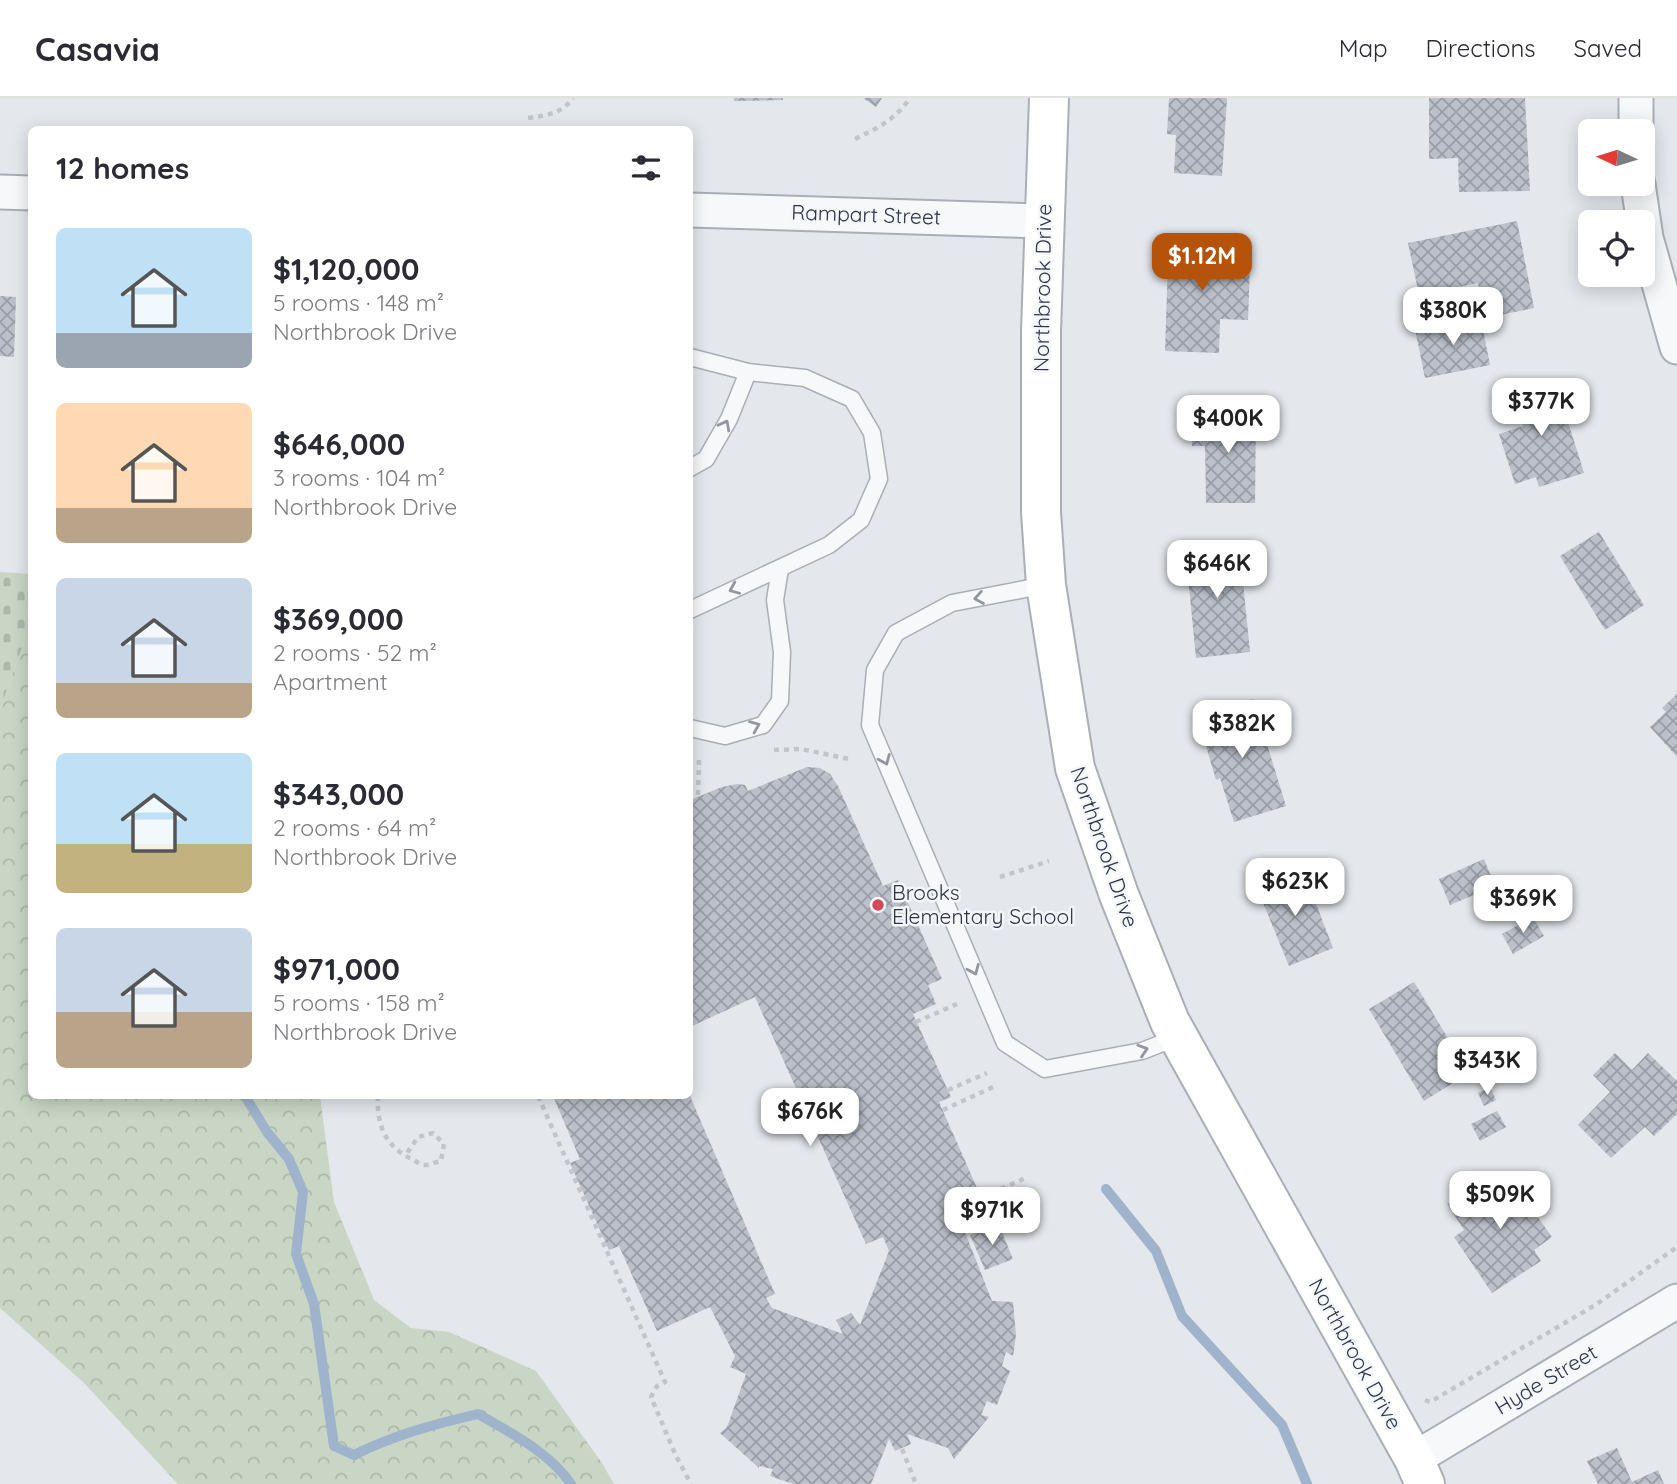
<!DOCTYPE html>
<html lang="en">
<head>
<meta charset="utf-8">
<style>
	:root { --surface:#fff; --page:#f7f7f7; --text:#2b2b33; --muted:#7c7c81; --line:#e1e1e2; --accent:#b45309 }
	body { margin:0; font-family:Quicksand,sans-serif; background:var(--page); color:var(--text); height:100vh; display:flex; flex-direction:column; font-size:26px; white-space:nowrap }
	* { box-sizing:border-box; margin:0 }
	p { font-size:23px; color:var(--muted) }
	.icon { flex:none; width:38px; height:38px; fill:none; stroke:currentColor; stroke-width:2; stroke-linecap:round; stroke-linejoin:round }
	.map { position:relative; flex:1; overflow:hidden }
	.drawer { position:absolute; left:28px; top:28px; width:665px; height:973px; display:flex; flex-direction:column; background:var(--surface); border-radius:10px; box-shadow:0 4px 18px #0003 }
	.drawer>* { flex:none }
	.needle { width:46px; rotate:274deg }
	.buttons { position:absolute; left:1578px; top:21px; display:grid; gap:14px }
	.buttons a { display:grid; place-items:center; width:77px; height:77px; border-radius:10px; background:var(--surface); box-shadow:0 4px 18px #0003; font-size:35px }
	.price { position:absolute; translate:-50% -60px; padding:0 16px; border-radius:14px; background:#fff; color:#222; font-size:23px; line-height:46px; filter:drop-shadow(0 2px 4px #0008) }
	.price::after { content:''; position:absolute; left:50%; top:42px; width:21px; height:16px; margin-left:-10px; background:inherit; clip-path:polygon(0 0,100% 0,50% 100%) }
	.price.current { background:var(--accent); color:#fff }
	ul { padding:0; list-style:none }
	li { display:flex; align-items:center; gap:21px; height:175px; padding:0 28px }
	li span { display:grid; place-items:center; flex:none; width:196px; height:140px; border-radius:10px; color:#555 }
	li>.icon { margin-inline-start:auto }
	span .icon { width:84px; height:84px; fill:#fffc; stroke-width:1 }
	li b { font-size:30px }
	h2 { display:flex; justify-content:space-between; align-items:center; height:84px; padding:0 28px; font-size:30px }
	header { display:flex; align-items:center; gap:42px; box-sizing:border-box; height:98px; padding:0 35px; background:var(--surface); border-bottom:2px solid var(--line) }
	header strong { font-size:33px }
	nav { display:flex; gap:38px; margin-inline-start:auto; font-size:24px }
	.map>svg:first-child { display:block }
</style>
</head>
<body>
<header>
<strong>Casavia</strong>
<nav><a>Map</a><a>Directions</a><a>Saved</a></nav>
</header>
<div class="map">
<svg width="1677" height="1386" viewBox="0 0 1677 1386">
	<defs>
		<pattern id="forest-crowns" width="20" height="18" patternUnits="userSpaceOnUse" patternTransform="scale(1.75)"><rect width="20" height="18" fill="#c9d6c5"/><path d="M2 6a3 3 0 1 1 6 0M12 15a3 3 0 1 1 6 0" fill="none" stroke="#adb8ab"/></pattern>
		<pattern id="cemetery-stones" width="16" height="16" patternUnits="userSpaceOnUse" patternTransform="scale(1.75)"><rect width="16" height="16" fill="#c9d6c5"/><path d="M2 7V4a2 2 0 0 1 4 0v3zM10 15v-3a2 2 0 0 1 4 0v3z" fill="#adb8ab"/></pattern>
		<pattern id="building-cross-hatch" width="8" height="8" patternUnits="userSpaceOnUse" patternTransform="scale(1.75)"><rect width="8" height="8" fill="#bbc0ca"/><path d="M0 0l8 8M0 8l8-8" fill="none" stroke="#989da6"/></pattern>
	</defs>
	<rect width="100%" height="100%" fill="#e4e7ec"/>
	<polygon fill="url(#forest-crowns)" points="31,524 32,998 320,998 334,1104 374,1202 411,1230 449,1234 536,1273 602,1365 614,1386 178,1386 84,1285 0,1210 0,611"/>
	<polygon fill="url(#cemetery-stones)" points="0,474 31,476 31,524 0,611"/>
	<g fill="none" stroke-linecap="round" stroke-linejoin="round">
		<g stroke="#9fb4cc" stroke-width="10">
			<path d="M245,998L267,1034L289,1061L303,1094L296,1156L314,1206L334,1348L354,1357C394,1337 435,1326 478,1316C511,1335 549,1354 571,1386"/>
			<polyline points="1106,1091 1156,1153 1182,1218 1282,1327 1307,1386"/>
		</g>
	</g>
	<g fill="url(#building-cross-hatch)">
		<polygon points="734,0 783,0 783,2 734,3"/>
		<polygon points="863,0 882,0 876,9"/>
		<polygon points="1169,0 1227,0 1222,78 1174,75 1176,37 1167,36"/>
		<polygon points="1429,0 1525,0 1530,93 1459,94 1458,60 1429,61"/>
		<polygon points="1517,123 1534,210 1485,220 1478,185 1419,197 1408,145"/>
		<polygon points="1169,136 1226,139 1225,165 1250,166 1248,222 1220,221 1219,255 1165,253"/>
		<polygon points="0,198 16,199 14,259 0,258"/>
		<polygon points="1480,217 1490,267 1425,280 1415,231"/>
		<polygon points="1555,282 1584,375 1539,389 1536,379 1515,386 1499,336 1523,328 1513,295"/>
		<polygon points="1192,314 1256,314 1255,405 1206,405 1205,348 1192,348"/>
		<polygon points="1599,434 1644,507 1605,532 1560,458"/>
		<polygon points="1239,444 1250,554 1196,560 1185,449"/>
		<polygon points="1677,596 1677,659 1650,629 1666,614 1662,610"/>
		<polygon points="1253,601 1286,708 1234,724 1220,680 1216,682 1197,618"/>
		<polygon points="807,669 820,670 830,676 838,688 883,788 898,782 942,881 928,887 936,906 913,916 951,999 939,1004 977,1090 952,1101 992,1203 1013,1204 1016,1237 1013,1258 1006,1254 1002,1268 1010,1273 997,1307 987,1303 981,1317 989,1319 954,1361 948,1350 907,1336 911,1346 895,1353 889,1341 871,1386 793,1386 770,1378 773,1371 759,1368 759,1370 720,1335 727,1329 746,1276 730,1269 735,1258 710,1209 657,1233 619,1148 609,1152 570,1065 580,1061 553,998 690,998 775,1196 766,1200 772,1210 843,1236 836,1222 851,1215 860,1227 889,1153 883,1139 866,1146 755,899 690,929 690,702 722,689 737,686 745,687 748,693"/>
		<polygon points="1484,761 1495,788 1450,807 1439,781"/>
		<polygon points="1303,772 1333,850 1289,868 1257,790"/>
		<polygon points="1533,819 1544,838 1513,856 1502,836"/>
		<polygon points="1414,884 1469,975 1424,1003 1369,911"/>
		<polygon points="1615,955 1632,972 1648,955 1677,983 1677,1016 1654,1038 1645,1029 1611,1060 1578,1027 1610,994 1593,977"/>
		<polygon points="1490,989 1496,1002 1484,1008 1478,995"/>
		<polygon points="1497,1013 1506,1029 1480,1043 1471,1026"/>
		<polygon points="1490,1077 1505,1100 1531,1083 1546,1106 1534,1114 1552,1139 1534,1152 1541,1163 1492,1195 1454,1139 1464,1132 1447,1106"/>
		<polygon points="998,1125 1013,1161 985,1172 970,1137"/>
		<polygon points="1617,1350 1632,1384 1658,1372 1664,1386 1598,1386 1587,1363"/>
	</g>
	<g fill="none" stroke-linecap="round" stroke-linejoin="round">
		<g stroke="#a9aeb7" stroke-width="19">
			<g id="lane">
				<polyline points="690,259 748,274 805,280 852,301 872,335 879,381 861,422 829,447 690,512"/>
				<polyline points="690,370 706,361 729,321 748,274"/>
				<polyline points="1046,487 952,505 896,535 875,572 870,627 1005,945 1045,971 1142,953 1178,939"/>
				<polyline points="690,630 725,638 763,627 780,603 782,554 775,502 780,471"/>
			</g>
		</g>
		<g stroke="#a9aeb7" stroke-width="37">
			<g id="street">
				<polyline points="1636,33 1636,0"/>
				<polyline points="1638,86 1646,140 1677,249"/>
				<polyline points="0,94 32,95"/>
				<polyline points="690,112 1043,123"/>
				<polyline points="1414,1361 1677,1203"/>
			</g>
		</g>
		<g stroke="#a9aeb7" stroke-width="42">
			<polyline id="secondary" points="1049,0 1041,233 1041,414 1046,487 1075,670 1119,797 1170,924 1414,1361 1425,1386"/>
		</g>
		<g stroke="#c2c5cb" stroke-width="4.5" stroke-dasharray="5 5" stroke-linecap="butt">
			<path d="M528,20C548,17 561,16 573,0"/>
			<path d="M855,41C878,30 896,21 910,0"/>
			<polyline points="774,652 801,651 849,661"/>
			<polyline points="698,697 699,662"/>
			<polyline points="1000,779 1049,763"/>
			<polyline points="916,924 957,906"/>
			<polyline points="948,992 987,975"/>
			<path d="M378,998C376,1027 386,1050 414,1062C417,1064 421,1067 424,1067C429,1067 437,1064 441,1063L444,1046L433,1035L418,1039L405,1058"/>
			<polyline points="538,998 665,1284 657,1288 651,1299 676,1358 691,1386"/>
			<polyline points="943,1012 993,989"/>
			<polyline points="955,1111 1028,1079"/>
			<polyline points="1425,1302 1430,1304 1597,1206 1677,1149"/>
			<polyline points="902,1351 916,1386"/>
		</g>
		<use href="#lane" stroke="#f7f8fa" stroke-width="16"/>
		<use href="#street" stroke="#f7f8fa" stroke-width="33"/>
		<use href="#secondary" stroke="#fff" stroke-width="38"/>
	</g>
	<defs><path id="oneway-chevron" d="M-2-3.5L2.5 0L-2 3.5" fill="none" stroke-width="1.6" stroke-linecap="round" stroke-linejoin="round" transform="scale(1.75)"/></defs>
	<g stroke="#9196a0">
		<use href="#oneway-chevron" transform="translate(725 327) rotate(-62)"/>
		<use href="#oneway-chevron" transform="translate(734 491) rotate(157)"/>
		<use href="#oneway-chevron" transform="translate(979 500) rotate(170)"/>
		<use href="#oneway-chevron" transform="translate(755 628) rotate(-22)"/>
		<use href="#oneway-chevron" transform="translate(885 662) rotate(67)"/>
		<use href="#oneway-chevron" transform="translate(974 872) rotate(67)"/>
		<use href="#oneway-chevron" transform="translate(1143 952) rotate(-18)"/>
	</g>
	<circle fill="#d1495b" stroke="#f4f6f9" stroke-width="2.5" cx="878" cy="807" r="7"/>
	<g text-anchor="middle" stroke-width="5" stroke-linejoin="round" paint-order="stroke">
		<g font-size="21" fill="#2b3445" stroke="#f4f6f9">
			<text transform="translate(866 117) rotate(2)" y="7">Rampart Street</text>
			<text transform="translate(1043 190) rotate(-89)" y="7">Northbrook Drive</text>
			<text transform="translate(1104 749) rotate(71)" y="7">Northbrook Drive</text>
			<text transform="translate(1355 1256) rotate(61)" y="7">Northbrook Drive</text>
			<text transform="translate(1546 1282) rotate(-31)" y="7">Hyde Street</text>
		</g>
		<g font-size="21" fill="#2b3445" stroke="#f4f6f9" text-anchor="start">
			<text x="892" y="802">Brooks<tspan x="892" dy="24">Elementary School</tspan></text>
		</g>
	</g>
</svg>
<div class="buttons">
<a><svg class="needle" viewBox="-14 -14 28 28"><path d="M0-13l5 13h-10z" fill="#e53935"/><path d="M0 13l5-13h-10z" fill="#7c7c81"/></svg></a>
<a><svg class="icon" aria-label="locate" viewBox="0 0 24 24"><circle cx="12" cy="12" r="6"/><path d="M12 2v4M12 18v4M2 12h4M18 12h4"/></svg></a>
</div>
<b class="price current" style="left:1202px;top:195px">$1.12M</b>
<b class="price" style="left:1453px;top:249px">$380K</b>
<b class="price" style="left:1541px;top:340px">$377K</b>
<b class="price" style="left:1228px;top:357px">$400K</b>
<b class="price" style="left:1217px;top:502px">$646K</b>
<b class="price" style="left:1242px;top:662px">$382K</b>
<b class="price" style="left:1295px;top:820px">$623K</b>
<b class="price" style="left:1523px;top:837px">$369K</b>
<b class="price" style="left:1487px;top:999px">$343K</b>
<b class="price" style="left:810px;top:1050px">$676K</b>
<b class="price" style="left:1500px;top:1133px">$509K</b>
<b class="price" style="left:992px;top:1149px">$971K</b>
<section class="drawer">
<h2>12 homes<svg class="icon" aria-label="filters" viewBox="0 0 24 24"><path d="M4 7h16M4 17h16"/><circle cx="9" cy="7" r="2"/><circle cx="15" cy="17" r="2"/></svg></h2>
<ul>
<li><span style="background:linear-gradient(#bfe0f5 75%,#9aa5b1 0)"><svg class="icon" aria-label="home" viewBox="0 0 24 24"><path d="M3 11l9-7 9 7M6 9v11h12V9"/></svg></span><div><b>$1,120,000</b><p>5 rooms · 148 m²</p><p>Northbrook Drive</p></div></li>
<li><span style="background:linear-gradient(#ffd9b3 75%,#b9a48a 0)"><svg class="icon" aria-label="home" viewBox="0 0 24 24"><path d="M3 11l9-7 9 7M6 9v11h12V9"/></svg></span><div><b>$646,000</b><p>3 rooms · 104 m²</p><p>Northbrook Drive</p></div></li>
<li><span style="background:linear-gradient(#c9d6e8 75%,#b9a48a 0)"><svg class="icon" aria-label="home" viewBox="0 0 24 24"><path d="M3 11l9-7 9 7M6 9v11h12V9"/></svg></span><div><b>$369,000</b><p>2 rooms · 52 m²</p><p>Apartment</p></div></li>
<li><span style="background:linear-gradient(#bfe0f5 65%,#c2b280 0)"><svg class="icon" aria-label="home" viewBox="0 0 24 24"><path d="M3 11l9-7 9 7M6 9v11h12V9"/></svg></span><div><b>$343,000</b><p>2 rooms · 64 m²</p><p>Northbrook Drive</p></div></li>
<li><span style="background:linear-gradient(#c9d6e8 60%,#b9a48a 0)"><svg class="icon" aria-label="home" viewBox="0 0 24 24"><path d="M3 11l9-7 9 7M6 9v11h12V9"/></svg></span><div><b>$971,000</b><p>5 rooms · 158 m²</p><p>Northbrook Drive</p></div></li>
</ul>
</section>
</div>
</body>
</html>
